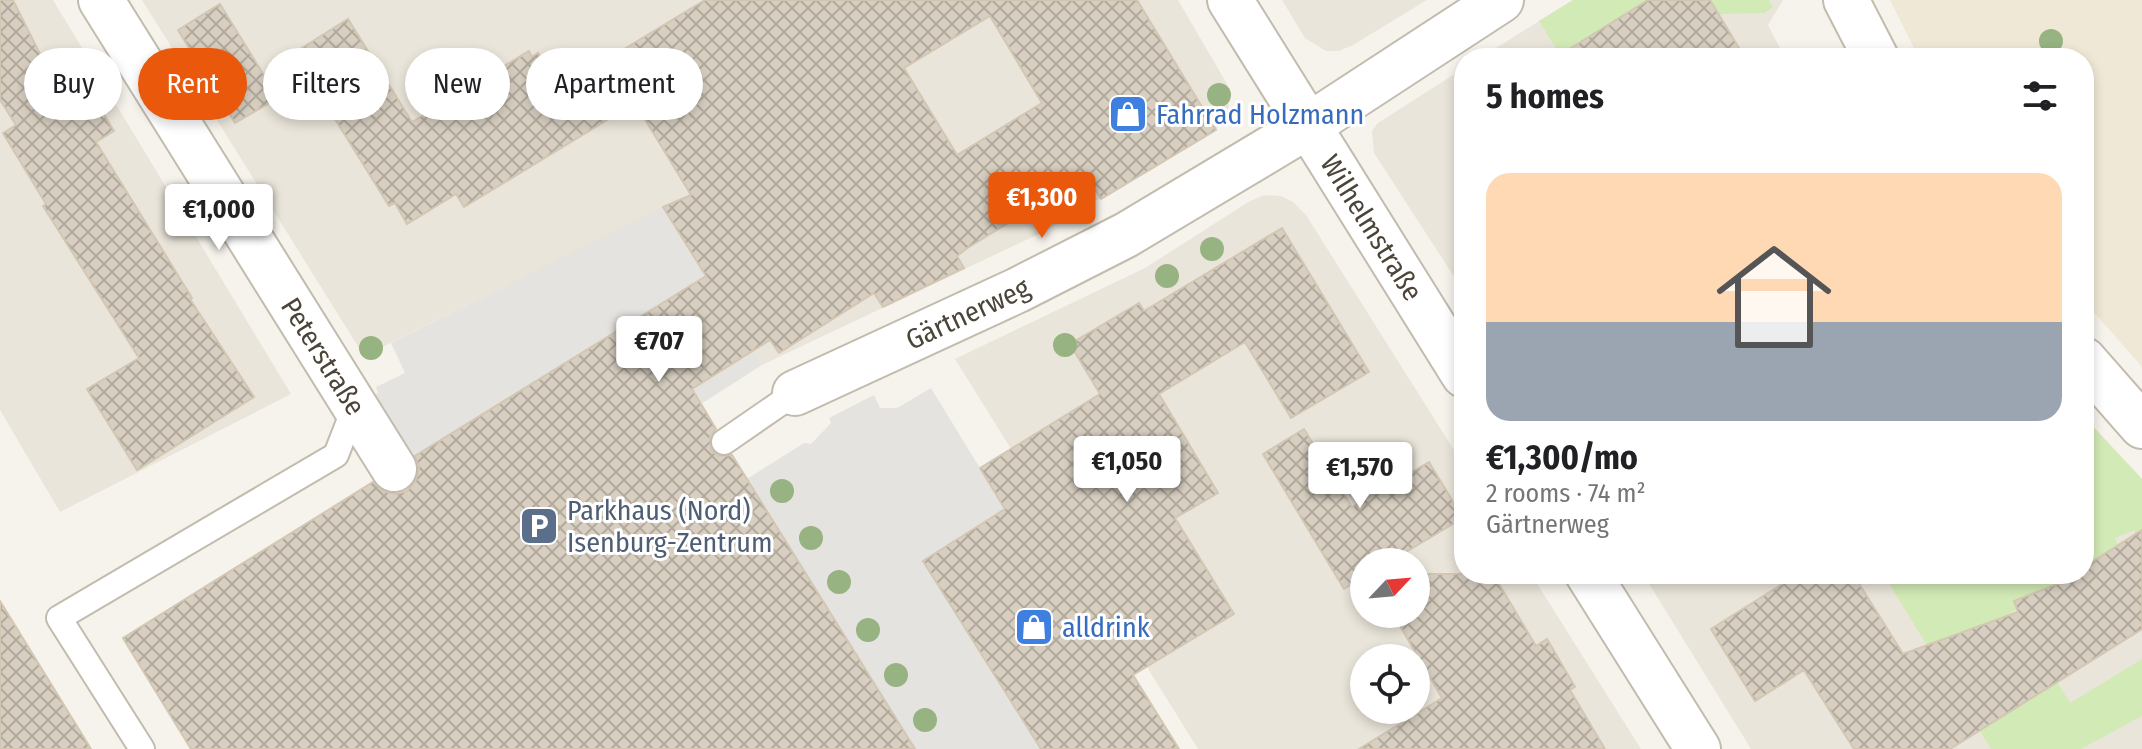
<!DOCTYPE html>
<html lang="en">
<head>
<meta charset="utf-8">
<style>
	:root { --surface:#fff; --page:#f2f2f2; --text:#202124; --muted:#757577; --accent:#ea580c }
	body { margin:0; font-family:"Fira Sans Condensed",sans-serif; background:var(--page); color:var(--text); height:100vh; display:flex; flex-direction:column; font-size:30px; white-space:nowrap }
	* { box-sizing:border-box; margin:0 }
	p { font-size:26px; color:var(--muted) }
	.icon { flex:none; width:44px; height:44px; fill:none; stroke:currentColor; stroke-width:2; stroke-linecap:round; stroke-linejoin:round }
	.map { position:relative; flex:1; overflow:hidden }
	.panel { position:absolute; left:1454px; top:48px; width:640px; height:536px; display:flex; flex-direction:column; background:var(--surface); border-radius:32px; box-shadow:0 4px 12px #0003 }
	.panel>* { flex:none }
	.banner { position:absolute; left:24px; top:48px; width:760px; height:72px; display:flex; gap:16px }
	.needle { width:52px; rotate:64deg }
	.tools { position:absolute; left:1350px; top:548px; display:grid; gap:16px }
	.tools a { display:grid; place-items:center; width:80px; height:80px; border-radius:50%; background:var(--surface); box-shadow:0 4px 12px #0003; font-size:40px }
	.price { position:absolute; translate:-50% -68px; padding:0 18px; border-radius:8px; background:#fff; color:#222; font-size:26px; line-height:52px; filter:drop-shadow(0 2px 4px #0008) }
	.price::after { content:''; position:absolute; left:50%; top:48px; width:24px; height:18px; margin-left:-12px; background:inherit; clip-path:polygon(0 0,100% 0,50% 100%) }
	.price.on { background:var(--accent); color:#fff }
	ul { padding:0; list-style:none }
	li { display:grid; align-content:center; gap:16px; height:424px; padding:0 32px }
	li span { display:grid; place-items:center; height:248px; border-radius:24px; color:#555 }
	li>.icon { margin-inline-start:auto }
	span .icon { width:144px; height:144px; fill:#fffc; stroke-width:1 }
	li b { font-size:34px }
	h2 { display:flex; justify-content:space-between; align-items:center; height:96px; padding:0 32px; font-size:34px }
	.pill { padding:0 28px; border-radius:36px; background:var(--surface); box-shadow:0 4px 12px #0003; font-size:28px; line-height:72px }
	.pill.on { background:var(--accent); color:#fff }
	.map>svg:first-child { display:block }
</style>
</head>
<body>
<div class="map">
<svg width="2142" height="749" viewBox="0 0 2142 749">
	<defs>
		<pattern id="building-cross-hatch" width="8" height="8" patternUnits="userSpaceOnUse" patternTransform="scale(2)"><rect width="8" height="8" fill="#d8cfc1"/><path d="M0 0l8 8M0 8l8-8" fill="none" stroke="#b1aa9e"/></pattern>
	</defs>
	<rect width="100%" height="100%" fill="#f6f3ec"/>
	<g fill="#eae5da" fill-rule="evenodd">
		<polygon points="0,0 53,0 291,394 60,512 0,410"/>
		<polygon points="142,0 1178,0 1227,84 1229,110 1216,130 1043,232 762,365 663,208 364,356"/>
		<polygon points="1282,0 1427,0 1353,45 1339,51 1326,51 1305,38"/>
		<polygon points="1573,0 1783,0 1768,25 1785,58 1480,58"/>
		<polygon points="1464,68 1464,292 1374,153 1372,131 1378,123"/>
		<path d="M1265,195L1281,196L1293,202L1306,215L1464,466V574H1531L1641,749H1198L955,359L1145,268L1250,201ZM1364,562H1416V614H1364ZM1364,658H1416V710H1364Z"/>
		<polygon points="2084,417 2142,479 2142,749 1751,749 1643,574 2084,574"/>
	</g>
	<polygon fill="#efe8d6" points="1890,0 2142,0 2142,367 2084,301 2084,58 1919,58"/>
	<g fill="#d2eab5">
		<polygon points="1573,0 1648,0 1562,58 1539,21"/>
		<polygon points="1710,0 1769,0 1773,7 1764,13 1718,14"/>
		<polygon points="2084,417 2142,479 2142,531 2136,534 2134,530 2115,538 2118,546 2084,567"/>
		<polygon points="1883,574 2063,574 2065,579 2035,598 2014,601 2017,609 1990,626 1988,622 1969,630 2007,713 2057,682 2070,703 2142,659 2142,716 2081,749 1991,749"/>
	</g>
	<g fill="#e5e3e0">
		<polygon points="663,207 762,365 701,404 645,314 394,469 372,397 378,393 376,387 405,373 391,343"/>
		<polygon points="931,388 1005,509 923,561 1041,749 915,749 747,479 804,443 811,444 831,423 829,418 874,395 880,408 897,408"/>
	</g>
	<g fill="url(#building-cross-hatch)" stroke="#d3c7b4" stroke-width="2" fill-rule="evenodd">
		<polygon points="0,0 13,0 51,76 73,63 114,131 96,142 192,298 190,299 254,397 137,470 87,389 139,358 43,206 46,204 3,133 16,125 0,100"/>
		<path d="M705,0H1137L1216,130L1101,199L1086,175L966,249L957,256L964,268L883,307L874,293L779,353L770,340L692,389L716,429L710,436L711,450L718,456L732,455L915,749H191L123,638L373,482L383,491L396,494L407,491L416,480L419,467L415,456L706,276L663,207L691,195L635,103L464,207L456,194L407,224L395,203L389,206L294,53L348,19L412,122L529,51L532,57L538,53L560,88ZM990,16L1042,103L957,155L904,68Z"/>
		<polygon points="1648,0 1710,0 1745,58 1555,58"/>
		<polygon points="220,4 278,98 235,123 178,30"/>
		<polygon points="1282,228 1369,372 1291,418 1245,342 1159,394 1218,493 1175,518 1234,614 1133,675 1179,749 1041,749 923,561 1005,509 980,468 1100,394 1070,344 1139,303 1144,311"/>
		<polygon points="1304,429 1352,507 1429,462 1463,518 1389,562 1364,562 1364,577 1344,589 1263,454"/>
		<polygon points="2142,530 2142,629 1950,749 1854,749 1804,670 1755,701 1711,629 1798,574 1853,574 1903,654 2018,612 2014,601 2065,581 2073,574 2084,574 2084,567"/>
		<polygon points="1416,574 1493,574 1536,646 1547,639 1575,687 1570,690 1605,749 1359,749 1442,698 1393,614 1416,614"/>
		<polygon points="0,601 91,749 0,749"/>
	</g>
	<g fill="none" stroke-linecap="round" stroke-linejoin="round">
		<g stroke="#c2bbae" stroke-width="28">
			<g id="lane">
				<polyline points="724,442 795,393"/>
				<polyline points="142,749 59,618 336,455 355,406"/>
			</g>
		</g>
		<g stroke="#c2bbae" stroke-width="48">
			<g id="street">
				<path id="s1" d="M101,0L394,469"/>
				<path id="s2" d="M1230,0L1464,375"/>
				<polyline points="1846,0 1876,58"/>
				<polyline points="2084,360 2142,426"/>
				<path id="s3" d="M795,393L1018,290L1126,235L1308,126L1501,0"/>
				<polyline points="1588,574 1698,749"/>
			</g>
		</g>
		<use href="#lane" stroke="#fff" stroke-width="24"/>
		<use href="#street" stroke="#fff" stroke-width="44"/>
	</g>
	<g fill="#97b381">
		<circle cx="2051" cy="41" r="12"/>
		<circle cx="1219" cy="95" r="12"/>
		<circle cx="1212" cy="249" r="12"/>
		<circle cx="1167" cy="276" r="12"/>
		<circle cx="1065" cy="345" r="12"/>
		<circle cx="371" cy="348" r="12"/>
		<circle cx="782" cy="491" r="12"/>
		<circle cx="811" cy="538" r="12"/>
		<circle cx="839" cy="582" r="12"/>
		<circle cx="868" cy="630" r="12"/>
		<circle cx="896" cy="675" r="12"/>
		<circle cx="925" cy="720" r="12"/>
	</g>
	<defs>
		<g id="shop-square" transform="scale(2)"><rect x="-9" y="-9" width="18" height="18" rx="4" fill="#3f7fe0" stroke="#fff"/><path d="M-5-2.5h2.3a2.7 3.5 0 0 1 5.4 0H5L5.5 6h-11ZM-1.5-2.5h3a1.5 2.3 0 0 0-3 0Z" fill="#fff"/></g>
		<g id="parking-square" transform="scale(2)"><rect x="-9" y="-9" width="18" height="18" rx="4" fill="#5c6f8a" stroke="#fff"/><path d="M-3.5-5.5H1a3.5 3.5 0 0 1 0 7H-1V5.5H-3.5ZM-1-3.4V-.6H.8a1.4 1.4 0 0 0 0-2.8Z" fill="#fff"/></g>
	</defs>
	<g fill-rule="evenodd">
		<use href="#shop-square" x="1128" y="114"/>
		<use href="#parking-square" x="539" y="526"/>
		<use href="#shop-square" x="1034" y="627"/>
	</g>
	<g text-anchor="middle" stroke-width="6" stroke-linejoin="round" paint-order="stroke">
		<g font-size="28" fill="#366cbe" stroke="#fff" text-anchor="start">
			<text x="1156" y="124">Fahrrad Holzmann</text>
			<text x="1062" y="637">alldrink</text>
		</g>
		<g font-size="28" fill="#4b4439" stroke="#fff">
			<text dy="10" stroke="none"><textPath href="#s2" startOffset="268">Wilhelmstraße</textPath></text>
			<text dy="10" stroke="none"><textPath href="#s3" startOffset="190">Gärtnerweg</textPath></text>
			<text dy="10" stroke="none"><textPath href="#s1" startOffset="420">Peterstraße</textPath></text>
		</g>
		<g font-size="28" fill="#4e5e75" stroke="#fff" text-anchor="start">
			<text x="567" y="520">Parkhaus (Nord)<tspan x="567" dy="32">Isenburg-Zentrum</tspan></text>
		</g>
	</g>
</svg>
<div class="tools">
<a><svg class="needle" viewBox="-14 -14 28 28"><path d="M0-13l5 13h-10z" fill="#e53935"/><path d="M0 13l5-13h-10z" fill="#757577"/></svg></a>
<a><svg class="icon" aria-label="locate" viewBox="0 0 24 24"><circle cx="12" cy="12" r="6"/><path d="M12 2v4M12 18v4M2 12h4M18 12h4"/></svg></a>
</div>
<b class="price on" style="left:1042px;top:240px">€1,300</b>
<b class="price" style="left:219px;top:252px">€1,000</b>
<b class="price" style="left:659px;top:384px">€707</b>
<b class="price" style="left:1127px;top:504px">€1,050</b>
<b class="price" style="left:1360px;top:510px">€1,570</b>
<div class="banner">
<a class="pill">Buy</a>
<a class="pill on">Rent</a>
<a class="pill">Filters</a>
<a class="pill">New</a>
<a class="pill">Apartment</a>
</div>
<section class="panel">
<h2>5 homes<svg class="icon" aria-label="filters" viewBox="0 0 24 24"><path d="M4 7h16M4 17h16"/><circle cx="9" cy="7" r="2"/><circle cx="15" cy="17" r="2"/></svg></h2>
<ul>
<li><span style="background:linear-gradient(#ffd9b3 60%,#9aa5b1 0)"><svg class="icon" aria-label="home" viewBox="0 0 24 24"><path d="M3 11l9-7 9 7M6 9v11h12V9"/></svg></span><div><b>€1,300/mo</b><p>2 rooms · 74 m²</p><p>Gärtnerweg</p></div></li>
</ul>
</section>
</div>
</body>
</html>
